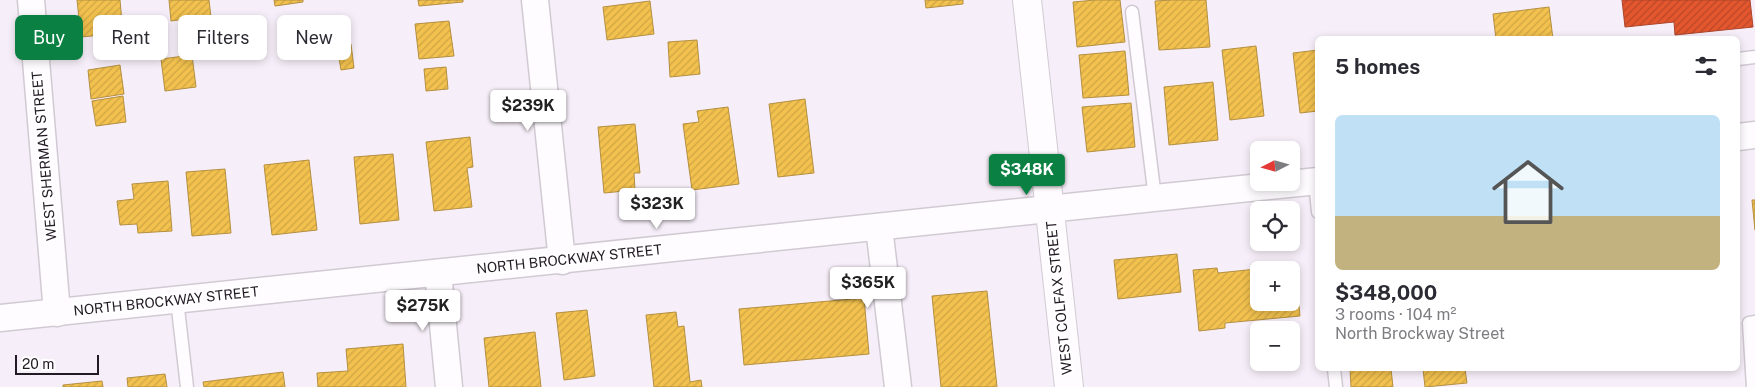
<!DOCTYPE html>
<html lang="en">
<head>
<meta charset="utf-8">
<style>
	:root { --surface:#fff; --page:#f7f7f7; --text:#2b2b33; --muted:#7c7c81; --line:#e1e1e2; --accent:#0b8043 }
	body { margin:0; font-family:"Public Sans",sans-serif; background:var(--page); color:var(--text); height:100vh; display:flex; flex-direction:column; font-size:19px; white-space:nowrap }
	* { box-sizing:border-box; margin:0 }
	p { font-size:16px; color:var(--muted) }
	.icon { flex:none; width:28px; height:28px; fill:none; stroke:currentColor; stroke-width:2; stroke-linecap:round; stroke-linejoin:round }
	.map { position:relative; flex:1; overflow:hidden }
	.details { position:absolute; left:1315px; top:36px; width:425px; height:335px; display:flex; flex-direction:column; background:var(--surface); border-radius:8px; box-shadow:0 2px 8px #0003 }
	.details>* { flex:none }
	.guide { position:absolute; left:15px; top:15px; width:475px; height:45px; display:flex; gap:10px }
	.needle { width:32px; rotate:264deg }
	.controls { position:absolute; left:1250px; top:141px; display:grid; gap:10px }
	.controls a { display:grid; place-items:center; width:50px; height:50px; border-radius:8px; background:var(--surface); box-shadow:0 2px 8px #0003; font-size:25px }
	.scale { position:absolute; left:15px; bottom:12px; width:84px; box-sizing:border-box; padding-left:5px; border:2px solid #231b24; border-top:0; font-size:14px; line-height:18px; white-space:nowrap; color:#231b24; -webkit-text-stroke:4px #fff; paint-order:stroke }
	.price { position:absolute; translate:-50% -42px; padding:0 11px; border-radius:5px; background:#fff; color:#222; font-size:16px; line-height:32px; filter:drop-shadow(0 1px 2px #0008) }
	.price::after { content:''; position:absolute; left:50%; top:30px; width:15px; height:11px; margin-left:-8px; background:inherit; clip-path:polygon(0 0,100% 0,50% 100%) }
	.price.active { background:var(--accent); color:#fff }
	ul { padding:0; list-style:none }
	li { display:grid; align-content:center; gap:10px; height:265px; padding:0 20px }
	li+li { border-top:1px solid var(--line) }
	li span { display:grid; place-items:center; height:155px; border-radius:8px; color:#555 }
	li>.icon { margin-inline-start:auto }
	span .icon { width:90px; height:90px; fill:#fffc; stroke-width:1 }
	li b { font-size:21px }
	h2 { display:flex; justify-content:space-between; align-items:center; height:60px; padding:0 20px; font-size:21px }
	.chip { padding:0 18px; border-radius:8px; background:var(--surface); box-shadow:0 2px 8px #0003; font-size:18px; line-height:45px }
	.chip.active { background:var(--accent); color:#fff }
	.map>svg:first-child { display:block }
</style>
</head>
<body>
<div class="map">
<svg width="1755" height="387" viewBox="0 0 1755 387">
	<defs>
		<pattern id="homes-hatch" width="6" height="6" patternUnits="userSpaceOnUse" patternTransform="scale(1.25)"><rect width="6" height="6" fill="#f2c14e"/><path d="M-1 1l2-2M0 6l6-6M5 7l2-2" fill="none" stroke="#cfa544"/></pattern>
		<pattern id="shops-hatch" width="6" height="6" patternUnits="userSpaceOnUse" patternTransform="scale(1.25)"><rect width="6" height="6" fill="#e4572e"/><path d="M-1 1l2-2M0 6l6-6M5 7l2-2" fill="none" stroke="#b84727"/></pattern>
	</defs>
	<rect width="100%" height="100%" fill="#f6eef8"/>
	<g fill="url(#homes-hatch)" stroke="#b48f41" fill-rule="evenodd">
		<polygon points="77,0 120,0 123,33 81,37"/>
		<polygon points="169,0 209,0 212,26 187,29 186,19 171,21"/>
		<polygon points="274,0 303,0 303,2 275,6"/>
		<polygon points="418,0 463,0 463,2 419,6"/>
		<polygon points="925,0 963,0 963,4 926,8"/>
		<polygon points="1095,0 1120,0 1125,42 1077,47 1073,2"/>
		<polygon points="1172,0 1206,0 1210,47 1159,50 1155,1"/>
		<polygon points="650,1 654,34 607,40 603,7"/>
		<polygon points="1549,7 1553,39 1496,39 1493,14"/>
		<polygon points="449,21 454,56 419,59 415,24"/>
		<polygon points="697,40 700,74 670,77 668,42"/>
		<polygon points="351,44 354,68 341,70 337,46"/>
		<polygon points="1256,46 1264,116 1230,120 1222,50"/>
		<polygon points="1318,50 1318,111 1300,113 1293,53"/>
		<polygon points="1125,51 1129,95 1083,98 1079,55"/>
		<polygon points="192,55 196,87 165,91 161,59"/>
		<polygon points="120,65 124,94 91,99 88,70"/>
		<polygon points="446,67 448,89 426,91 424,69"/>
		<polygon points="1213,82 1218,140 1169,145 1164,87"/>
		<polygon points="123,96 126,122 96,126 92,101"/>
		<polygon points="805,99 814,173 778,177 769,104"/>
		<polygon points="1131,103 1135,147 1087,152 1082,107"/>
		<polygon points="728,107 739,184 692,190 683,124 699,122 697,111"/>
		<polygon points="635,124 640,173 634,173 635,190 604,193 598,127"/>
		<polygon points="470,137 473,167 467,168 472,207 434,211 426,142"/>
		<polygon points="393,154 399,220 360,224 354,157"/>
		<polygon points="309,160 317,230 272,235 264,165"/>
		<polygon points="225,169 231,233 192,236 186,172"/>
		<polygon points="168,181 172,231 138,233 137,224 120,225 117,201 134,199 132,184"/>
		<polygon points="1752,200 1755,200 1755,230"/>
		<polygon points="1177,254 1181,292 1118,299 1114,260"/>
		<path d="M1295,265L1300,316L1225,323V328L1199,331L1193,270L1217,268L1218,273ZM1259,270H1291V302H1259Z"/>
		<polygon points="987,291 997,387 941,387 932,296"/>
		<polygon points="864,298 869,354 744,365 739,309"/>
		<polygon points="587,310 595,376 564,380 556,313"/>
		<polygon points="676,312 678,327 684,326 690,382 701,380 702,387 654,387 646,315"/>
		<polygon points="535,332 541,387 489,387 484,338"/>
		<polygon points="403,344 406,387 318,387 317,373 348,371 346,349"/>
		<polygon points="1350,369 1391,369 1393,387 1351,387"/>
		<polygon points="1423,369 1465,369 1467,383 1425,387"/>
		<polygon points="283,372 285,387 204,387 203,382"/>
		<polygon points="165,374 167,387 128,387 127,378"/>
		<polygon points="102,381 103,387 63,387 63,385"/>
	</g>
	<polygon fill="url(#shops-hatch)" stroke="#aa452b" points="1622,0 1750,0 1753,27 1675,35 1674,22 1625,27"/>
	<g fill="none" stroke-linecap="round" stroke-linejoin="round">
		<g stroke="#d1cad3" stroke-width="15">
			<g id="lane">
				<polyline points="1132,12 1155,198"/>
				<polyline points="1738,59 1755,57"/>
				<polyline points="1315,181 1318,212"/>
				<polyline points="177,300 187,387"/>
				<polyline points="1334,369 1336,387"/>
				<polyline points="1753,387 1749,323 1755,322"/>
			</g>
		</g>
		<g stroke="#d1cad3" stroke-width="29">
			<g id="street">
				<polyline points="31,0 57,313"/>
				<polyline points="535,0 562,261"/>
				<polyline points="1738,137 1755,135"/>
				<polyline points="879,227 898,387"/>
				<polyline points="438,273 449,387"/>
				<polyline points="0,318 1318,181"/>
			</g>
		</g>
		<g stroke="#d1cad3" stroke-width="30">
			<polyline id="secondary" points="1027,0 1069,387"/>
		</g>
		<use href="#lane" stroke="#fefcfe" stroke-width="12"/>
		<use href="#street" stroke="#fefcfe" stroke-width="26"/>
		<use href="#secondary" stroke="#fefcfe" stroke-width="28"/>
	</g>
	<g text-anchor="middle" stroke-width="5" stroke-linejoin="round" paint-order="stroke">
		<g font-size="14" fill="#231b24" stroke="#fff">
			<text transform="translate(44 156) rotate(-95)" y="5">WEST SHERMAN STREET</text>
			<text transform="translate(569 259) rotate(-6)" y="5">NORTH BROCKWAY STREET</text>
			<text transform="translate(1059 298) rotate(-96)" y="5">WEST COLFAX STREET</text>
			<text transform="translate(166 301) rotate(-6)" y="5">NORTH BROCKWAY STREET</text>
		</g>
	</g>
</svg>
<div class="controls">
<a><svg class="needle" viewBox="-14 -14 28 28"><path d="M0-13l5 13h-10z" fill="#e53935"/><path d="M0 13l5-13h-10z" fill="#7c7c81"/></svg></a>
<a><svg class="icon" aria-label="locate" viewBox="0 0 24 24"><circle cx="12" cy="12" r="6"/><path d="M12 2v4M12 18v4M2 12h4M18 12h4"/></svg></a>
<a>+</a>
<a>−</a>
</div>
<div class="scale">20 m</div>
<b class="price" style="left:528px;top:132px">$239K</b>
<b class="price active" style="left:1027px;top:196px">$348K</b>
<b class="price" style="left:657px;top:230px">$323K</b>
<b class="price" style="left:868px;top:309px">$365K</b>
<b class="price" style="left:423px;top:332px">$275K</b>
<div class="guide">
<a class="chip active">Buy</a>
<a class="chip">Rent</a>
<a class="chip">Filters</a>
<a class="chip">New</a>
</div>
<section class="details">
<h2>5 homes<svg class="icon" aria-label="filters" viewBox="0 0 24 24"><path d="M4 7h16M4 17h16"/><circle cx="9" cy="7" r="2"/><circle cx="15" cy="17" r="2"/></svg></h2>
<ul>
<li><span style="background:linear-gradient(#bfe0f5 65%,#c2b280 0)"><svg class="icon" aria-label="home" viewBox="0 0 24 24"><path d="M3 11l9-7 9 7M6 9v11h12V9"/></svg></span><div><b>$348,000</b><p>3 rooms · 104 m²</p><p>North Brockway Street</p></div></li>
</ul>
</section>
</div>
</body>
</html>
